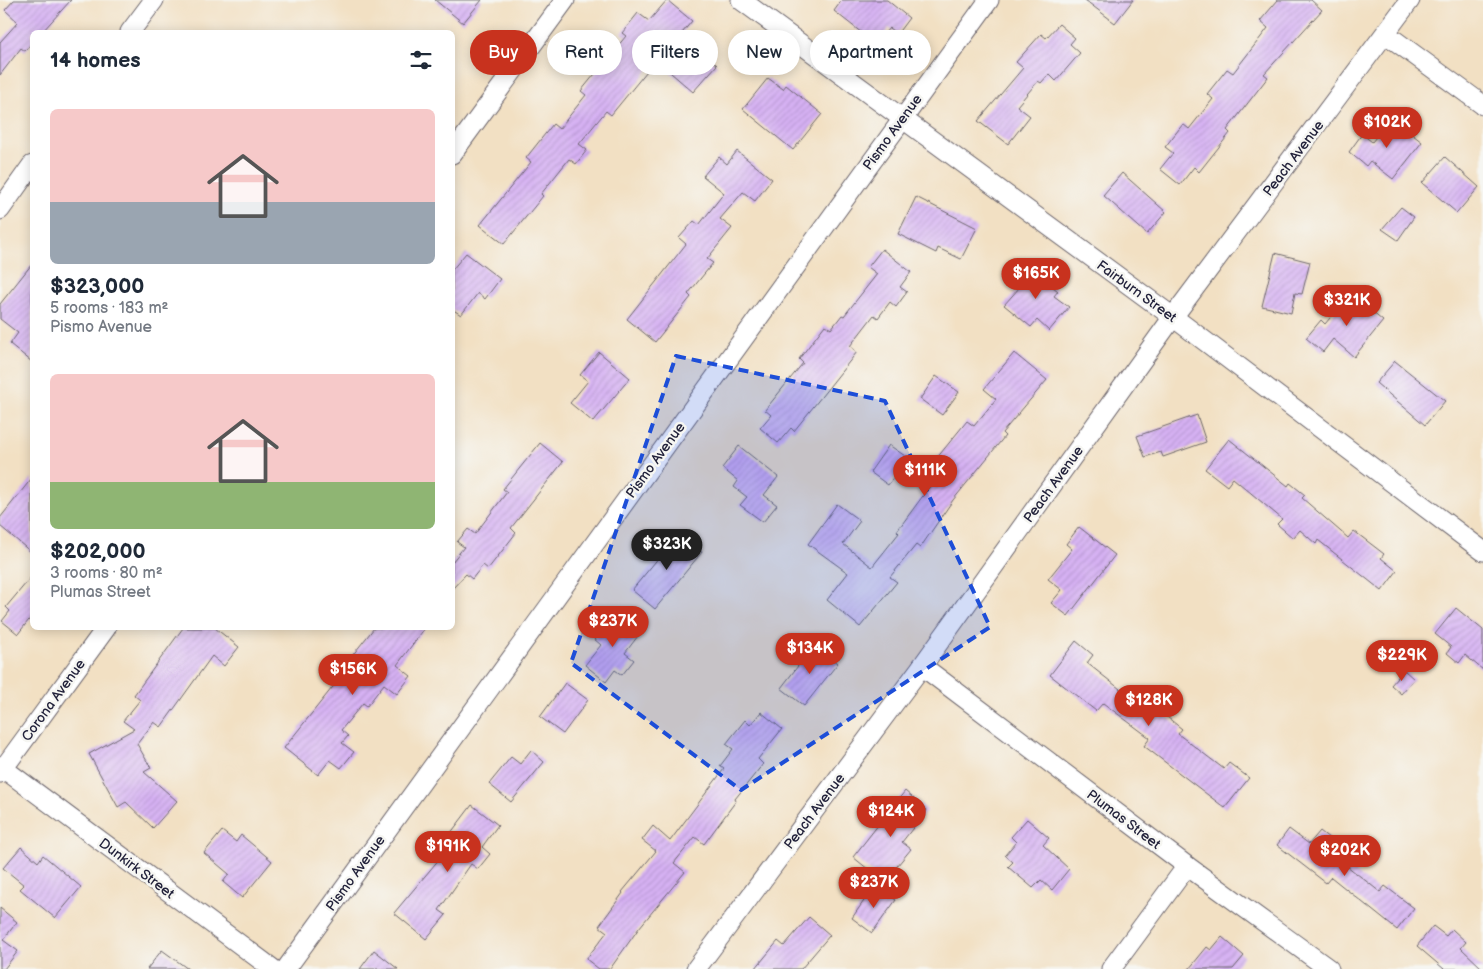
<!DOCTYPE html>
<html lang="en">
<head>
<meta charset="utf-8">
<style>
	:root { --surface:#fff; --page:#f2f2f3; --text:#1f2937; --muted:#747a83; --accent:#c8321e }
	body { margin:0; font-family:"Balsamiq Sans",sans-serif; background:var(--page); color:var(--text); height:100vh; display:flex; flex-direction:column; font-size:19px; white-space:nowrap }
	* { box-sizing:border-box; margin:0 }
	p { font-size:16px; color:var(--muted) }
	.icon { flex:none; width:28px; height:28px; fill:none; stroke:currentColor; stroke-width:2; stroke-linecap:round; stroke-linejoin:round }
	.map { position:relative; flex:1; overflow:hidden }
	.sheet { position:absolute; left:30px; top:30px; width:425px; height:600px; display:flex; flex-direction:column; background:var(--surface); border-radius:8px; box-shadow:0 2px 12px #0003 }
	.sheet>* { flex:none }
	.guide { position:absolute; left:470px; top:30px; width:475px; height:45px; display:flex; gap:10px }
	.price { position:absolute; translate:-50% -42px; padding:0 11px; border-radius:18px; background:var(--accent); color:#fff; font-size:16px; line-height:32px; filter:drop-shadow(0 1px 2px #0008) }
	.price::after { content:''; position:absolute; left:50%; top:30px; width:15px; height:11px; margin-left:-8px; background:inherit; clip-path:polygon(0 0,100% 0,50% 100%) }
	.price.selected { background:#222; color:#fff }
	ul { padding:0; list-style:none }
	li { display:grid; align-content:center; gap:10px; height:265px; padding:0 20px }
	li span { display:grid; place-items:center; height:155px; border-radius:8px; color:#555 }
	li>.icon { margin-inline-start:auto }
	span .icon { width:90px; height:90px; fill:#fffc; stroke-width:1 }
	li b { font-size:21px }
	h2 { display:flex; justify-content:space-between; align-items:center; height:60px; padding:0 20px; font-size:21px }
	.pill { padding:0 18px; border-radius:22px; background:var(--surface); box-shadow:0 2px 12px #0003; font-size:18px; line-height:45px }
	.pill.selected { background:var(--accent); color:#fff }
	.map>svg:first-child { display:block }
</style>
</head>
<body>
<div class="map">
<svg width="1483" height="969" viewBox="0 0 1483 969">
	<defs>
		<pattern id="building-hatch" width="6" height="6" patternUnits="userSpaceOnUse" patternTransform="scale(1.25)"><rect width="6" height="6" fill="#d6b1f3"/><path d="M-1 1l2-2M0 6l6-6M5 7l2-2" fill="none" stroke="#b798d1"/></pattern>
	</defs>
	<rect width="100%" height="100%" fill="#f6f6f2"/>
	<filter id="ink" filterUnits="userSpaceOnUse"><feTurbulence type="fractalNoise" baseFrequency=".02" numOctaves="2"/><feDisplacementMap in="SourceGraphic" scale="10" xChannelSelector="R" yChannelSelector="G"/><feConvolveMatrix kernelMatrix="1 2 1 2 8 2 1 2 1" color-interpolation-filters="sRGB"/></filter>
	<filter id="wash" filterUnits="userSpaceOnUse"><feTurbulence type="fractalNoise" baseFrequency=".0096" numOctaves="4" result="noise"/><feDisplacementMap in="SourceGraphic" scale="20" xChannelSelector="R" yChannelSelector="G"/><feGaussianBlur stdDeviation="1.12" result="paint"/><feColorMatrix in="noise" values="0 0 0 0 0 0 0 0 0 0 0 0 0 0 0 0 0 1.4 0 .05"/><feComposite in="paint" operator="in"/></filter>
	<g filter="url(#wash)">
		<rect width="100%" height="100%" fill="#f2e0c3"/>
		<g id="blocks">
			<g fill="url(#building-hatch)">
				<polygon points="14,0 71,0 42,32 32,32 32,43 25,51 21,48 0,75 0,42 18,22 5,10"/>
				<polygon points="435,0 482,0 463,23"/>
				<polygon points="667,0 692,21 673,44 696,65 705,54 717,65 693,92 656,60 611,115 606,111 579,144 587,150 576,164 569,159 541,194 543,196 504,244 480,225 531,162 526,158 553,124 559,129 586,95 581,91 626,36 622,33 638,13 649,21"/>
				<polygon points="842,0 887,0 909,18 897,34 889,28 876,44 834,11"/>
				<polygon points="1085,0 1133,0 1115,23"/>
				<polygon points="1278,0 1311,0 1322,10 1264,74 1268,77 1227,130 1230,133 1199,172 1194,167 1180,185 1160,169 1173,153 1165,147 1183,124 1189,129 1213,99 1207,94 1227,69 1233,73 1268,28 1260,21"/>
				<polygon points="1059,24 1075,38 1070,44 1080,53 1056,81 1049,74 1041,83 1038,81 1017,106 1030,116 1008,144 978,121 1023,68 1016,62 1041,34 1046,38"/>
				<polygon points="768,78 783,89 786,85 822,114 793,150 743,109"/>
				<polygon points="1391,118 1422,142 1393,179 1370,161 1366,166 1349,152 1362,134 1372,142"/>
				<polygon points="737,151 772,179 755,201 743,192 720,219 732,228 707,259 713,263 688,294 691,297 655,342 627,319 686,244 679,238 694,221 699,225 724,193 703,176 719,157 727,164"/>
				<polygon points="1445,157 1479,187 1457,213 1422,183"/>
				<polygon points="1122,173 1166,212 1147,234 1103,195"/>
				<polygon points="916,197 977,228 961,259 938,248 936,253 898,234"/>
				<polygon points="1401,207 1414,217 1398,240 1382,229"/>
				<polygon points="882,249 911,272 900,287 907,292 896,307 890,302 878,318 874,315 850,346 857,352 794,431 791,428 778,443 760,428 771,415 765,410 803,363 799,359 825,325 831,329 842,315 844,316 877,274 868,267"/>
				<polygon points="466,253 500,279 485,299 478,293 461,315 452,309 452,270"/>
				<polygon points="1275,253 1310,262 1302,294 1295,293 1291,313 1262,306"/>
				<polygon points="32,264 32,362 10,344 18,333 0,319 0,304"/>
				<polygon points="1025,264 1058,291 1054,296 1069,307 1049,331 1037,320 1031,327 1004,305 1020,287 1012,280"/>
				<polygon points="1350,294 1383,321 1354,357 1333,339 1323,352 1306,338 1321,320 1325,324"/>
				<polygon points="599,352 630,378 593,422 570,403 588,381 580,375"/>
				<polygon points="1014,353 1047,380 1002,433 1005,436 953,500 920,548 916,545 890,577 897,582 860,627 827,600 848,573 808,544 837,504 860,521 843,544 872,567 899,533 897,531 945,466 936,459 967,421 974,426 996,399 984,389"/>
				<polygon points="1395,361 1445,401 1425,425 1376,383"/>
				<polygon points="936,376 959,392 942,415 920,399"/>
				<polygon points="1197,415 1206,442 1163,457 1161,452 1145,457 1137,436"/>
				<polygon points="1229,439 1288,486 1290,483 1305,495 1302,498 1348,538 1354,531 1384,554 1381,558 1397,571 1382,591 1318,540 1316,544 1300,530 1293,538 1277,524 1282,519 1233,478 1227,486 1205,469"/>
				<polygon points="540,443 563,462 511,528 516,533 488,569 483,565 472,579 466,574 452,589 452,562 464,547 457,542 468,529 475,534 507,492 503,489"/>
				<polygon points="889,445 908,458 888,485 870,472"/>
				<polygon points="739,446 778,477 764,495 777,505 763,522 740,505 747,497 734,487 738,481 722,468"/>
				<polygon points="32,478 32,553 0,526 0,518"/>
				<polygon points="1079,527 1115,555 1068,616 1051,603 1062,590 1048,579 1072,549 1066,544"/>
				<polygon points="679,533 702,552 655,609 632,590"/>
				<polygon points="32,576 32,616 18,634 2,621 10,611 6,607"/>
				<polygon points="1456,608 1483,630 1483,670 1465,655 1459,663 1447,653 1451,647 1435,634"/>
				<polygon points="616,612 641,632 625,653 634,660 622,675 615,670 606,682 585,665 601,645 594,639"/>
				<polygon points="183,628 215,628 239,647 224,666 212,656 161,727 154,722 137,744 151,768 144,772 177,801 153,828 126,802 118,807 89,754 134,729 123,721 140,700 134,695"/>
				<polygon points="374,628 425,628 397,665 411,676 397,694 384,684 367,706 363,703 341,730 348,736 342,743 354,752 341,768 330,760 318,775 284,748 336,683 333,680"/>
				<polygon points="1076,641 1093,655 1087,663 1134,700 1138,696 1151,706 1156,700 1172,712 1167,717 1182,729 1178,734 1224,769 1229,763 1249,778 1225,808 1144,746 1150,738 1103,703 1096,711 1050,675"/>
				<polygon points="815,644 838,663 804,706 781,688"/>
				<polygon points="1404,670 1414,679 1401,694 1391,685"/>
				<polygon points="565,683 588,700 563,734 540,717"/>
				<polygon points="761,712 782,729 758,759 763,764 735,799 736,801 704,844 695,837 674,863 685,872 639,928 610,969 599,969 586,959 607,932 599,926 623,893 622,892 656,851 642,840 653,826 670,841 724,769 720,766 733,749 726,744 745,720 750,725"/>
				<polygon points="531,750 544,762 511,802 489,784 511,757 520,764"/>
				<polygon points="905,791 927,810 902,842 911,849 884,882 853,857"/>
				<polygon points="472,805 498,825 482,847 490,854 478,869 471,864 439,910 446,915 426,939 394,913 456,839 450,834"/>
				<polygon points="1027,819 1049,838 1043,845 1069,869 1052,890 1041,880 1033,888 1008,867 1013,862 1005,855 1016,842 1011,837"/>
				<polygon points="1289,829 1309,844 1320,831 1334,842 1328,849 1342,862 1380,892 1385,886 1414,908 1397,930 1331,877 1326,883 1277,845"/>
				<polygon points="222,831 236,842 241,835 272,861 242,898 223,882 229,874 204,853"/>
				<polygon points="21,847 38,862 43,855 81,887 55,918 20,889 24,885 3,868"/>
				<polygon points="875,885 896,900 872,933 852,918"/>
				<polygon points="0,908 17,922 3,940 18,951 4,969 0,969"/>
				<polygon points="809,917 830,935 801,969 755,969 778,941 784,946"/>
				<polygon points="1433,926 1446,936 1452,929 1466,942 1461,948 1483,969 1444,969 1417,946"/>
				<polygon points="1222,937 1244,956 1233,969 1189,969 1207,947 1211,950"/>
				<polygon points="162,950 188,969 147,969"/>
				<polygon points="374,950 398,969 360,969"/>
			</g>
		</g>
	</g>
	<g filter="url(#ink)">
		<use href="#blocks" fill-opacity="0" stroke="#6b646b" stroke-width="1"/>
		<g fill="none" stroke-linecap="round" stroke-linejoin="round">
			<g stroke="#6b646b" stroke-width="21">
				<g id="street">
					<polyline points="741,0 1173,317 1483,551"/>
					<polyline points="130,32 154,0"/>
					<polyline points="1386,34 1483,105"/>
					<polyline points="452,154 565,0"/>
					<polyline points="0,210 32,165"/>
					<polyline points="922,666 1187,866 1329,969"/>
					<polyline points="0,766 273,969"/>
					<polyline points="0,773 106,628"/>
					<polyline points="286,969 989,0"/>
					<polyline points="696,969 922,666 1173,317 1410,0"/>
					<polyline points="1111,969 1187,866"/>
				</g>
			</g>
			<use href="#street" stroke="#fff" stroke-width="19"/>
		</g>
	</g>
	<path fill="#1d4ed8" fill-opacity="0.2" stroke="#1d4ed8" stroke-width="4" stroke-dasharray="10 6" stroke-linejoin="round" d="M676,356L885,401L990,627L741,790L571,663Z"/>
	<g text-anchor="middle" stroke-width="5" stroke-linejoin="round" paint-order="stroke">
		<g font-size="14" fill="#22223b" stroke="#f6f6f2">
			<text transform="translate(892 132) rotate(-54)" y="5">Pismo Avenue</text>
			<text transform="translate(1293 158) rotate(-53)" y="5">Peach Avenue</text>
			<text transform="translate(1137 291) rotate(36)" y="5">Fairburn Street</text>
			<text transform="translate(655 460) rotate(-54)" y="5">Pismo Avenue</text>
			<text transform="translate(1053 484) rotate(-54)" y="5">Peach Avenue</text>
			<text transform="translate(53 700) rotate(-54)" y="5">Corona Avenue</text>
			<text transform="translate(814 811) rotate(-53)" y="5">Peach Avenue</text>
			<text transform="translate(1124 819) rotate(37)" y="5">Plumas Street</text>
			<text transform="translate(137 868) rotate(37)" y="5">Dunkirk Street</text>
			<text transform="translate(355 873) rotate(-54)" y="5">Pismo Avenue</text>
		</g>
	</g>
</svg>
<b class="price" style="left:1387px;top:149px">$102K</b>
<b class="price" style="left:1036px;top:300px">$165K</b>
<b class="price" style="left:1347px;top:327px">$321K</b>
<b class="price" style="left:925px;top:497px">$111K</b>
<b class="price selected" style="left:667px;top:571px">$323K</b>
<b class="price" style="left:613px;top:648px">$237K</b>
<b class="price" style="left:810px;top:675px">$134K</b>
<b class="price" style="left:1402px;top:682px">$229K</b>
<b class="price" style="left:353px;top:696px">$156K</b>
<b class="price" style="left:1149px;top:727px">$128K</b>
<b class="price" style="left:891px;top:838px">$124K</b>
<b class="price" style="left:448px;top:873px">$191K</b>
<b class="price" style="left:1345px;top:877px">$202K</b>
<b class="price" style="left:874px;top:909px">$237K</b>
<div class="guide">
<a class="pill selected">Buy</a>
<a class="pill">Rent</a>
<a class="pill">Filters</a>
<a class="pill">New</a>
<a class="pill">Apartment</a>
</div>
<section class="sheet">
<h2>14 homes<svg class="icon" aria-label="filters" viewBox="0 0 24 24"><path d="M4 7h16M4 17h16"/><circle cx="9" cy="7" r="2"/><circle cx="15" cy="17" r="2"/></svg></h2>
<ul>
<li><span style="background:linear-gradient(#f6c9c9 60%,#9aa5b1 0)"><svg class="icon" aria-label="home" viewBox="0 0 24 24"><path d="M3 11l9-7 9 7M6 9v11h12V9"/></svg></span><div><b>$323,000</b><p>5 rooms · 183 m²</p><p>Pismo Avenue</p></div></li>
<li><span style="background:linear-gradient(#f6c9c9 70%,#8fb573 0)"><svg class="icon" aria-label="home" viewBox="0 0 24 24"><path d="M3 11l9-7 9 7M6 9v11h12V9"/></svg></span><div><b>$202,000</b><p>3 rooms · 80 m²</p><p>Plumas Street</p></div></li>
</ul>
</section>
</div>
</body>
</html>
